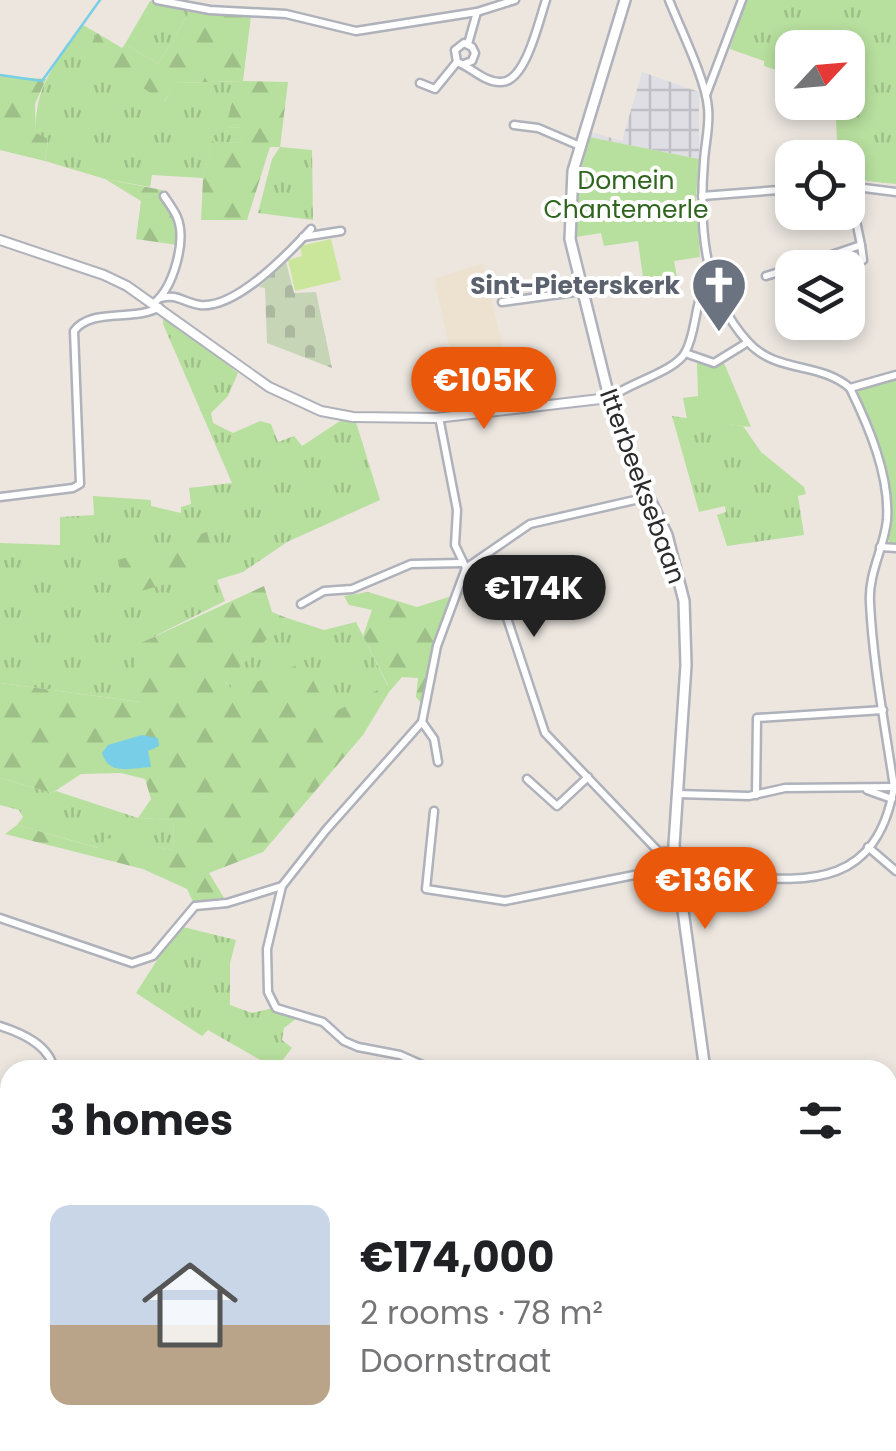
<!DOCTYPE html>
<html lang="en">
<head>
<meta charset="utf-8">
<style>
	:root { --surface:#fff; --page:#f6f6f6; --text:#202124; --muted:#757577; --line:#e0e0e0; --accent:#ea580c }
	body { margin:0; font-family:Poppins,sans-serif; background:var(--page); color:var(--text); height:100vh; display:flex; flex-direction:column; font-size:38px; white-space:nowrap }
	* { box-sizing:border-box; margin:0 }
	p { font-size:32px; color:var(--muted) }
	.icon { flex:none; width:55px; height:55px; fill:none; stroke:currentColor; stroke-width:2; stroke-linecap:round; stroke-linejoin:round }
	.map { position:relative; flex:1; overflow:hidden }
	.drawer { position:absolute; left:0px; top:1060px; width:898px; height:392px; display:flex; flex-direction:column; background:var(--surface); border-radius:30px 30px 0 0; box-shadow:0 5px 15px #0003 }
	.drawer>* { flex:none }
	.needle { width:65px; rotate:64deg }
	.tools { position:absolute; left:775px; top:30px; display:grid; gap:20px }
	.tools a { display:grid; place-items:center; width:90px; height:90px; border-radius:20px; background:var(--surface); box-shadow:0 5px 15px #0003; font-size:50px }
	.price { position:absolute; translate:-50% -85px; padding:0 22px; border-radius:35px; background:var(--accent); color:#fff; font-size:32px; line-height:65px; filter:drop-shadow(0 2px 5px #0008) }
	.price::after { content:''; position:absolute; left:50%; top:60px; width:30px; height:22px; margin-left:-15px; background:inherit; clip-path:polygon(0 0,100% 0,50% 100%) }
	.price.current { background:#222; color:#fff }
	ul { padding:0; list-style:none }
	li { display:flex; align-items:center; gap:30px; height:250px; padding:0 50px }
	li+li { border-top:2px solid var(--line) }
	li span { display:grid; place-items:center; flex:none; width:280px; height:200px; border-radius:20px; color:#555 }
	li>.icon { margin-inline-start:auto }
	span .icon { width:120px; height:120px; fill:#fffc; stroke-width:1 }
	li b { font-size:42px }
	h2 { display:flex; justify-content:space-between; align-items:center; height:120px; padding:0 50px; font-size:42px }
	.map>svg:first-child { display:block }
</style>
</head>
<body>
<div class="map">
<svg width="896" height="1451" viewBox="0 0 896 1451">
	<defs>
		<pattern id="industrial-grid" width="8" height="8" patternUnits="userSpaceOnUse" patternTransform="scale(2.5)"><rect width="8" height="8" fill="#e0dee5"/><path d="M0 4h8M4 0v8" fill="none" stroke="#c0bfc5"/></pattern>
		<pattern id="grass-tufts" width="24" height="20" patternUnits="userSpaceOnUse" patternTransform="scale(2.5)"><rect width="24" height="20" fill="#b7df9e"/><path d="M3 7l-1-3M5 7V3M7 7l1-3M15 17l-1-3M17 17v-4M19 17l1-3" fill="none" stroke="#9ec088"/></pattern>
		<pattern id="forest-firs" width="22" height="20" patternUnits="userSpaceOnUse" patternTransform="scale(2.5)"><rect width="22" height="20" fill="#b7df9e"/><path d="M5 1l3.5 6h-7zM16 11l3.5 6h-7z" fill="#9ec088"/></pattern>
		<pattern id="cemetery-stones" width="16" height="16" patternUnits="userSpaceOnUse" patternTransform="scale(2.5)"><rect width="16" height="16" fill="#c7d5b7"/><path d="M2 7V4a2 2 0 0 1 4 0v3zM10 15v-3a2 2 0 0 1 4 0v3z" fill="#abb79e"/></pattern>
	</defs>
	<rect width="100%" height="100%" fill="#ece6df"/>
	<polygon fill="url(#industrial-grid)" points="642,72 699,92 699,159 589,137 591,132 622,141"/>
	<polygon fill="#ede2cf" points="483,263 506,362 455,372 434,279"/>
	<g fill="url(#grass-tufts)">
		<polygon points="746,0 896,0 896,184 848,179 848,158 838,157 835,103 848,102 848,48 792,48 792,75 764,66 764,61 730,49"/>
		<polygon points="150,1 190,11 158,64 125,44"/>
		<path d="M83,25L97,33L89,51L165,101L174,83L243,81L227,127L244,128L242,143L212,142L203,178L152,175L150,187L105,179L45,161L48,140L36,134C34,83 56,65 83,25Z"/>
		<polygon points="280,147 312,150 313,220 258,213 272,159"/>
		<polygon points="163,314 238,373 228,396 211,413 213,423 233,433 260,421 271,424 278,442 294,436 302,446 340,421 356,422 380,500 287,542 243,572 217,580 225,601 135,646 141,702 0,683 0,543 60,545 60,517 94,515 93,496 151,500 151,506 181,513 181,507 191,504 189,488 232,483 163,324"/>
		<polygon points="672,416 743,426 761,452 804,487 806,494 798,496 804,535 727,546 717,515 726,512 725,506 699,512"/>
		<polygon points="287,618 324,630 356,622 388,686 330,714 233,693 226,681"/>
		<polygon points="0,778 52,793 56,791 138,818 174,820 173,850 106,839 99,848 17,825 23,817 19,810 0,805"/>
		<polygon points="179,926 236,940 230,963 230,1005 252,1013 273,1008 297,1018 284,1028 282,1040 292,1048 281,1062 289,1070 278,1070 208,1030 202,1036 136,993"/>
		<polygon points="10,1268 10,1442 73,1443 66,1451 0,1451 0,1274"/>
	</g>
	<g fill="url(#forest-firs)">
		<polygon points="190,11 251,16 243,81 288,82 280,147 270,147 247,220 201,220 203,178 212,141 242,143 243,128 226,127 235,89 241,81 175,83 164,102 88,51 97,33 122,48 125,44 158,64"/>
		<polygon points="0,76 46,79 35,104 36,133 48,139 45,161 0,150"/>
		<polygon points="105,179 162,190 167,207 175,220 177,245 136,239 141,201"/>
		<polygon points="207,532 217,569 124,596 118,560"/>
		<polygon points="264,586 272,612 287,618 226,682 233,692 304,662 330,714 388,685 363,636 372,610 349,605 344,596 368,592 417,607 452,596 431,655 423,705 416,697 418,678 402,677 389,692 363,735 263,852 209,873 227,903 195,906 187,889 143,869 5,834 17,825 98,848 106,838 173,850 174,820 138,818 151,799 145,779 121,773 81,774 52,793 0,778 0,683 140,702 134,646"/>
	</g>
	<polygon fill="url(#cemetery-stones)" points="286,262 294,293 316,292 332,368 267,343 265,288 259,287"/>
	<g fill="#b7df9e">
		<polygon points="589,137 699,159 696,199 700,257 674,261 678,283 645,292 638,241 604,246 601,233 576,237 576,192"/>
		<polygon points="697,363 713,366 724,363 751,427 687,419 683,398 698,396"/>
		<polygon points="896,379 896,545 889,545 887,485 877,443 858,393 860,389"/>
	</g>
	<polygon fill="#c9e69b" points="331,239 341,280 295,291 288,260 302,256 300,246"/>
	<path fill="#78cee7" d="M142,735L158,738L159,746L148,751L151,767C131,768 109,776 102,753L108,745Z"/>
	<g fill="none" stroke-linecap="round" stroke-linejoin="round">
		<polyline stroke="#78cee7" stroke-width="2.5" points="0,75 42,81 100,0"/>
		<g stroke="#afb1bb" stroke-width="11">
			<g id="minor">
				<polyline points="157,0 210,10 286,14 356,31 477,12 515,0"/>
				<path d="M669,0C680,28 706,80 708,108C710,125 705,144 704,161C699,224 702,292 748,342C777,374 819,361 850,388C869,427 890,476 887,520C884,549 868,573 870,603C873,664 885,726 894,787C872,914 769,871 678,875"/>
				<polyline points="468,44 477,12"/>
				<path d="M464,64L472,61L475,53L472,47L464,43L455,50L457,62C471,67 485,83 501,82C526,82 539,20 546,0"/>
				<polyline points="420,83 435,89 457,62"/>
				<polyline points="706,95 742,0"/>
				<polyline points="514,125 538,128 580,146"/>
				<polyline points="848,186 896,192"/>
				<polyline points="702,196 792,189"/>
				<polyline points="303,237 341,231"/>
				<polyline points="793,268 861,245 856,221 860,186"/>
				<polyline points="841,268 863,260 861,245"/>
				<polyline points="779,272 784,287"/>
				<polyline points="766,276 792,268"/>
				<path d="M161,298C176,293 185,303 200,305C236,309 288,254 311,229"/>
				<polyline points="502,302 582,291"/>
				<path d="M154,303C173,288 187,241 177,217C174,210 168,202 164,196"/>
				<polyline points="685,353 714,363 748,342"/>
				<polyline points="850,388 896,375"/>
				<path d="M610,398C628,383 674,372 685,353C698,330 693,299 710,279"/>
				<polyline points="439,417 457,510 455,545 466,568 492,592 504,609 545,733 659,852 675,851"/>
				<path d="M0,497L73,488L80,484L74,331C92,307 135,322 159,307"/>
				<polyline points="880,547 896,548"/>
				<polyline points="301,604 324,591 352,589 411,564 462,563"/>
				<polyline points="422,722 434,739 438,762"/>
				<polyline points="527,779 557,806 588,777"/>
				<polyline points="867,790 892,799"/>
				<polyline points="677,794 749,796 785,788 895,787"/>
				<polyline points="756,795 757,718 883,710"/>
				<polyline points="434,811 426,889 505,901 654,871 659,867 664,852"/>
				<polyline points="868,847 896,871"/>
				<polyline points="0,918 132,963 153,956 195,906 227,903 282,886"/>
				<path d="M0,1026C22,1033 50,1045 54,1070"/>
				<polyline points="434,1070 400,1055 358,1047 344,1041 323,1022 276,1008 268,992 267,949 282,886 326,830 422,722 437,646 466,568 530,524 648,497"/>
				<polyline points="0,1148 10,1140"/>
				<polyline points="0,1233 10,1250"/>
				<polyline points="158,1451 173,1442"/>
				<polyline points="757,1451 758,1442"/>
			</g>
		</g>
		<g stroke="#afb1bb" stroke-width="12">
			<g id="tertiary">
				<polyline points="0,240 104,275 127,286 269,387 321,411 353,417 436,418 609,398"/>
				<polyline points="0,1096 10,1104"/>
				<polyline points="431,1442 437,1451"/>
			</g>
		</g>
		<g stroke="#afb1bb" stroke-width="14">
			<g id="secondary">
				<polyline points="625,0 573,171 570,239 612,409 631,460 667,535 684,601 686,665 674,845 705,1070"/>
				<polyline points="888,1437 896,1448"/>
			</g>
		</g>
		<use href="#minor" stroke="#fff" stroke-width="6"/>
		<use href="#tertiary" stroke="#fff" stroke-width="8"/>
		<use href="#secondary" stroke="#fff" stroke-width="9"/>
	</g>
	<defs>
		<g id="church-pin" transform="scale(2.875)"><path d="M0 17L-7.5 6A9.5 9.5 0 1 1 7.5 6Z" fill="#6b7280" stroke="#fff"/><path d="M-1.2-6h2.4v3.5h3.3v2.4h-3.3V6h-2.4V-.1h-3.3v-2.4h3.3Z" fill="#fff"/></g>
	</defs>
	<g fill-rule="evenodd">
		<use href="#church-pin" x="719" y="285"/>
	</g>
	<g text-anchor="middle" stroke-width="8" stroke-linejoin="round" paint-order="stroke">
		<g font-size="25" fill="#30651f" stroke="#fff">
			<text x="626" y="189">Domein<tspan x="626" dy="29">Chantemerle</tspan></text>
		</g>
		<g font-size="25" font-weight="bold" fill="#5b616d" stroke="#fff" text-anchor="end">
			<text x="680" y="294">Sint-Pieterskerk</text>
		</g>
		<g font-size="25" fill="#2b2b2b" stroke="#fff">
			<text transform="translate(643 486) rotate(70)" y="9">Itterbeeksebaan</text>
		</g>
	</g>
</svg>
<div class="tools">
<a><svg class="needle" viewBox="-14 -14 28 28"><path d="M0-13l5 13h-10z" fill="#e53935"/><path d="M0 13l5-13h-10z" fill="#757577"/></svg></a>
<a><svg class="icon" aria-label="locate" viewBox="0 0 24 24"><circle cx="12" cy="12" r="6"/><path d="M12 2v4M12 18v4M2 12h4M18 12h4"/></svg></a>
<a><svg class="icon" aria-label="layers" viewBox="0 0 24 24"><path d="M12 4l9 5-9 5-9-5zM3 14l9 5 9-5"/></svg></a>
</div>
<b class="price" style="left:484px;top:432px">€105K</b>
<b class="price current" style="left:534px;top:640px">€174K</b>
<b class="price" style="left:705px;top:932px">€136K</b>
<section class="drawer">
<h2>3 homes<svg class="icon" aria-label="filters" viewBox="0 0 24 24"><path d="M4 7h16M4 17h16"/><circle cx="9" cy="7" r="2"/><circle cx="15" cy="17" r="2"/></svg></h2>
<ul>
<li><span style="background:linear-gradient(#c9d6e8 60%,#b9a48a 0)"><svg class="icon" aria-label="home" viewBox="0 0 24 24"><path d="M3 11l9-7 9 7M6 9v11h12V9"/></svg></span><div><b>€174,000</b><p>2 rooms · 78 m²</p><p>Doornstraat</p></div></li>
</ul>
</section>
</div>
</body>
</html>
